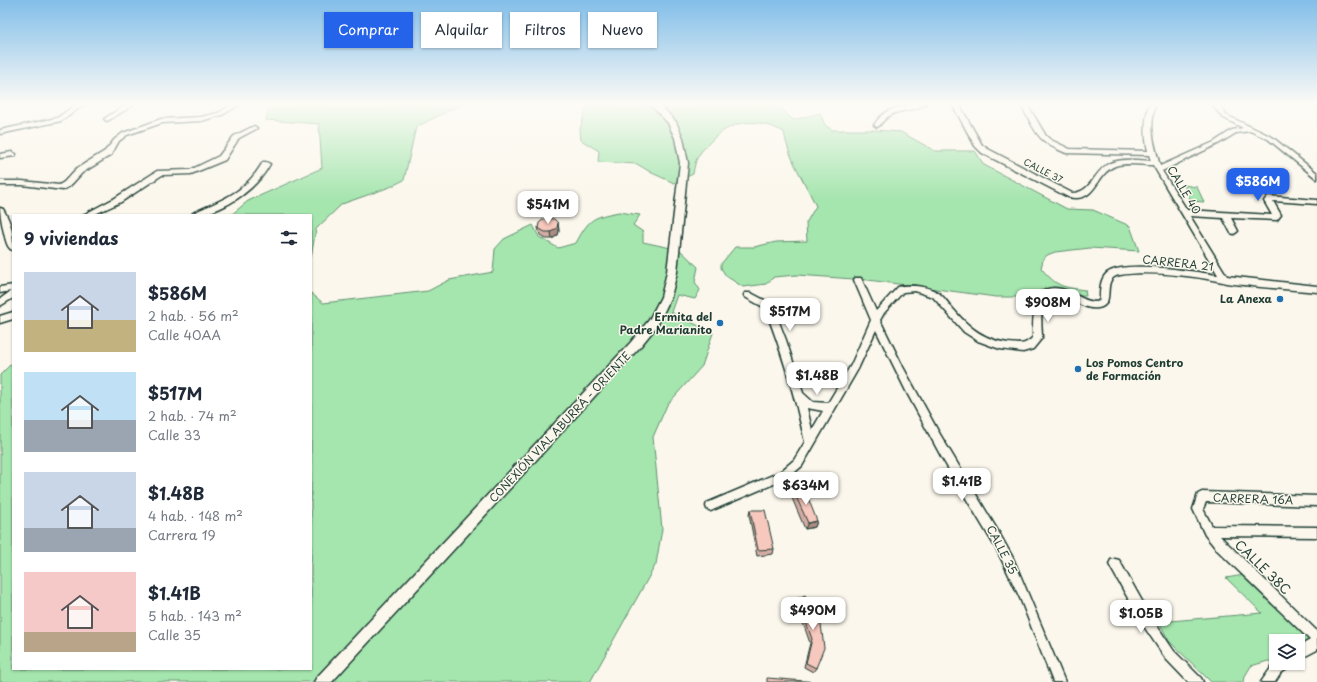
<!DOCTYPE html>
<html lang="es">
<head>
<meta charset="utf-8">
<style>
	:root { --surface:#fff; --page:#f2f2f3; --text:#1f2937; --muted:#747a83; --accent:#2563eb }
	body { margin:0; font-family:"Playpen Sans",sans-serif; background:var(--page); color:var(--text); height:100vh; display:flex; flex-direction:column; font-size:15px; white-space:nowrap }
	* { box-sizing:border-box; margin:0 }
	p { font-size:13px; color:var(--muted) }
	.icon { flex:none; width:22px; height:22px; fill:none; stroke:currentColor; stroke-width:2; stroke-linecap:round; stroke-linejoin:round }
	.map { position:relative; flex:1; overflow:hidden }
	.drawer { position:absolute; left:12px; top:214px; width:300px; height:456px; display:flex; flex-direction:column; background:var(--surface); border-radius:0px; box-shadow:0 1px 3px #0004 }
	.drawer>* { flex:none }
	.hud { position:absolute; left:324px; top:12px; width:380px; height:36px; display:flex; gap:8px }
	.buttons { position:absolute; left:1269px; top:634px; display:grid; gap:8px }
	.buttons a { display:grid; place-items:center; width:36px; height:36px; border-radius:0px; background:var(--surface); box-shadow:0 1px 3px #0004; font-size:20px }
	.price { position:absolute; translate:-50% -34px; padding:0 9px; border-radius:8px; background:#fff; color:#222; font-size:13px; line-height:26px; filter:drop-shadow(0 1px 2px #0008) }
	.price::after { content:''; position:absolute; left:50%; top:24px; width:12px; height:9px; margin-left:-6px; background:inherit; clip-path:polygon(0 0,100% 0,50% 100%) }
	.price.active { background:var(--accent); color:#fff }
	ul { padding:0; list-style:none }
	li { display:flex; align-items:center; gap:12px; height:100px; padding:0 12px }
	li span { display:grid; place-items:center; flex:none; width:112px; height:80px; border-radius:0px; color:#555 }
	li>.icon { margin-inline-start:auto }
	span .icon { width:48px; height:48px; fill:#fffc; stroke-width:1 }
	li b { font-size:17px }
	h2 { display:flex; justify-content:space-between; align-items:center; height:48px; padding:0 12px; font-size:17px }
	.tag { padding:0 14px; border-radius:0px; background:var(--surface); box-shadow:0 1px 3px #0004; font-size:14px; line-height:36px }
	.tag.active { background:var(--accent); color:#fff }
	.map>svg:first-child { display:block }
</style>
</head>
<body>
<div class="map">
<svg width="1317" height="682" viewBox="0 0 1317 682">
	<rect width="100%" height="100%" fill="#fbf7ec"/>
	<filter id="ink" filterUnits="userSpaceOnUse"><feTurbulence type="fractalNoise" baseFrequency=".025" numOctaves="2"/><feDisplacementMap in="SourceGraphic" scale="8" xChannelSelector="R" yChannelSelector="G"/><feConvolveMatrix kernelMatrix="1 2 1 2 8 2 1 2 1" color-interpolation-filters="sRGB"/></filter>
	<g filter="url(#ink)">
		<g fill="#a5e5ae" stroke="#629171">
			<polygon points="270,104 466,104 454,108 416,127 404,180 390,187 342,204 316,229 311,257 311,215 231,215 248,201 322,168 319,124 266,120"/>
			<path d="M587,104H777L793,120L820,113L825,125L832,130H874L901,132L935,151H975L984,165L1067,209L1093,210L1130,226L1139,251L1090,248L1055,252L1047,255L1043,260L1041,268C1057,287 1062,287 1085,290L1086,296H1074L1048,289L1039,291L1026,297H996L868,280L797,275L774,277L766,284L743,287L726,276L721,268V264L735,247H754L776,242L807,241L806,223L816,206C805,182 788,158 784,132C755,117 732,119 709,143C697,156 696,157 693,174L674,183L652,173L637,164L598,162L599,151L581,140L580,129Z"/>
			<polygon points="1184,185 1197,187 1204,202 1191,201"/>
			<path d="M619,212L640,215L633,225L643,232V242L680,250L698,267L695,282L700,290L695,299L677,295L671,312L713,333L702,366L667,405L653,437L662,529L656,564L590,682H0V375L13,362V669H311V293L323,303L428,291L449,280L493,272L495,249L504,239L533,225L539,237L558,248L576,243C589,219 592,217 619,212Z"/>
			<polygon points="1244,575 1312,642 1298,654 1298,641 1276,641 1276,662 1268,661 1251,666 1245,676 1244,682 1211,682 1169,641 1159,622 1262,613 1226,578"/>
		</g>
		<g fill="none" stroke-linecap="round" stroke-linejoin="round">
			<g stroke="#1f3d34" stroke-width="3">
				<g id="minor">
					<polygon points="77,104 85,104 61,121 0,134 0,130 57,118"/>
					<polygon points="127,104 135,104 109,120 107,121 104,119"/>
					<polygon points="233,104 241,104 222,115 201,121 162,123 127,135 119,141 111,155 82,173 70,186 63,190 22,185 0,185 0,181 22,181 59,185 64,182 76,169 105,151 115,139 123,133 161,119 201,117 218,113"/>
					<path d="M913,104H926C908,115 894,105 879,126L877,127L874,125C886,107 894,109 913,104Z"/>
					<path d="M952,104H959L982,145L988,149L1072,193C1092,193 1094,170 1110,163C1123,158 1138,160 1151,161L1149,155L1066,153C1034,140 1037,131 1020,104H1027L1046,136L1051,140L1070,149L1148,151C1144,135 1145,120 1149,104H1155C1149,131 1154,142 1160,166L1214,142L1232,130L1243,128L1222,117L1212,104H1219L1226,115L1272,137L1317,173V179L1268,139L1250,131L1236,133L1218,144L1162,171L1187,210L1272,215L1264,201L1268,196L1317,200V204L1273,201L1281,215L1277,220L1231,218L1238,231L1234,234L1231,233L1223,218L1190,216L1227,276L1317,286V292C1293,290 1268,288 1244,285C1237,284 1229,284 1223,282C1194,276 1149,270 1120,275C1099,278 1118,305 1098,308C1080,311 1067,290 1049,296C1038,307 1042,324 1042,338L1033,349L1023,352L1000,349L978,341L964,332L933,297L915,291L903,292L884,313L880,320L903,367L938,431L998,531L1013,558L1065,682H1053L1020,598L997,550L942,458L907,393L876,330L858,369L802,466L788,478L715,509L711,511L707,509L706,506L707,503L780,472L794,460L805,442C795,396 782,352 765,308L745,297L744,295L745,293H751L772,304L786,340L803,393L813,402L828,403L851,365L871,320L854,280L855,278H861L876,311L898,287C909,284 931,286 940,294C945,298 949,305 954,310C969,328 985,340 1008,343C1021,344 1024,346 1033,337C1033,312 1033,276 1070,292C1079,296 1086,302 1097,302L1100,299C1100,290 1100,279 1107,273C1124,259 1196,272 1218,275L1153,165C1141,165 1126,162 1115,166C1095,174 1097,204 1068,197L982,153L975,146ZM807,408L823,411L812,430Z"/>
					<polygon points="254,126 257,128 256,129 239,138 225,160 191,174 162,175 121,202 93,215 83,215 115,198 157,171 190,170 219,156 234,136"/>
					<polygon points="12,152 16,154 15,156 0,158 0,154"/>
					<path d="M263,162H266L270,164C257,189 221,215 192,215L193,213C224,199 245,193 263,162Z"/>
					<path d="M0,208L3,209C12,224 13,233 13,250C10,249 10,249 8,246C5,241 0,215 0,208Z"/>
					<polygon points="13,285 13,298 0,306 0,299 11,291 0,293 0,287"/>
					<polygon points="13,312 13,319 0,323 0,316"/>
					<polygon points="1202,492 1317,496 1317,506 1206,502 1203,509 1212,526 1317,527 1317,537 1220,536 1317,631 1317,650 1298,660 1298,647 1310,640 1217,550 1205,535 1193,509 1198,494"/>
					<polygon points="1115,559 1119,560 1151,617 1174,651 1201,678 1203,682 1188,682 1166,659 1143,625 1111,568 1109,564 1111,560"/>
					<polygon points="1276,662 1292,663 1290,667 1281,673 1275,682 1261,682 1273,665"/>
				</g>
			</g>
			<g stroke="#1f3d34" stroke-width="3">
				<polygon id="major" points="650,104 659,104 676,122 683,138 688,163 677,272 671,297 657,326 639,348 332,682 314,682 317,677 631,342 649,320 661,297 667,272 680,163 675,138 668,123"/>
			</g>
			<use href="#minor" fill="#fbf7ec" fill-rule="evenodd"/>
			<use href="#major" fill="#fbf7ec" fill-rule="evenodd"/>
		</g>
		<g fill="#d4aca3" stroke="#1f3d34">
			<polygon points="558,223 559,231 558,235 552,239 546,239 540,235 538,228"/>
			<polygon points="794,492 817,521 815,527 805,529 792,498"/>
			<polygon points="750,510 774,549 773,554 757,556 749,515"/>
			<polygon points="796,599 820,616 816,668 813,672 804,667 810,643 803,623 793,604"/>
		</g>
		<g fill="#ad8c84" stroke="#1f3d34">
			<polygon points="558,223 559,231 558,235 552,239 551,232"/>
			<polygon points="817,521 815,527 805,529 808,523"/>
		</g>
		<g fill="#f7c8bd" stroke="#1f3d34">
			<polygon points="545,218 554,219 558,223 557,228 551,232 545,232 538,228 539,223"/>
			<polygon points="805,490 817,521 808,523 794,492"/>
			<polygon points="750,510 765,510 774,549 758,550"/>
			<polygon points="805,595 820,616 824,648 816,668 806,663 812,639 805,619 796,599"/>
			<polygon points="767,678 817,682 767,682"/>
		</g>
	</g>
	<linearGradient id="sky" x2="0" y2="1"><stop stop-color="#82bee9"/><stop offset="0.52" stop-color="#fdfbf6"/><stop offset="1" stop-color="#fdfbf6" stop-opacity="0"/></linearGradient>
	<rect width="1317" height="200" fill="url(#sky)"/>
	<g fill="#1f6fb2" stroke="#fbf7ec" stroke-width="1.5">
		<circle cx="1280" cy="299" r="4"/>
		<circle cx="720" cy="323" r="4"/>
		<circle cx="1078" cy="369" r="4"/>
	</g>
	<g text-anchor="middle" stroke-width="3" stroke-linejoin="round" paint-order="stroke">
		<g font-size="9" fill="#1f3d34" stroke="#fbf7ec">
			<text transform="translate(1043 171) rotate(27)" y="3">CALLE 37</text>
		</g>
		<g font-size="11" fill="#1f3d34" stroke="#fbf7ec">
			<text transform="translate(1184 190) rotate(59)" y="4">CALLE 40</text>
			<text transform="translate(1178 263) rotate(6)" y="4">CARRERA 21</text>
			<text transform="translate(560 427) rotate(-47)" y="4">CONEXIÓN VIAL ABURRÁ - ORIENTE</text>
			<text transform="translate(1253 499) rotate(2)" y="4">CARRERA 16A</text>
			<text transform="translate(1002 550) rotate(63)" y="4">CALLE 35</text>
		</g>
		<g font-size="11" font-weight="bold" fill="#1f3d34" stroke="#fbf7ec" text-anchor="end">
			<text x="1272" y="303">La Anexa</text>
			<text x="712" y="321">Ermita del<tspan x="712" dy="13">Padre Marianito</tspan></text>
			<text x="1086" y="367" text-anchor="start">Los Pomos Centro<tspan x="1086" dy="13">de Formación</tspan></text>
		</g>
		<g font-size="13" fill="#1f3d34" stroke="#fbf7ec">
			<text transform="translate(1263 567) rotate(44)" y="5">CALLE 38C</text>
		</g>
	</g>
</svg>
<div class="buttons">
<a><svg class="icon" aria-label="layers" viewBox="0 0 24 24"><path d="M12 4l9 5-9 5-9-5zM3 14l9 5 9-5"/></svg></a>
</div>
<b class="price active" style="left:1258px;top:202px">$586M</b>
<b class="price" style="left:548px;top:225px">$541M</b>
<b class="price" style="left:1048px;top:323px">$908M</b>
<b class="price" style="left:790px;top:332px">$517M</b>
<b class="price" style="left:817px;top:396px">$1.48B</b>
<b class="price" style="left:962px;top:502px">$1.41B</b>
<b class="price" style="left:806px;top:506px">$634M</b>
<b class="price" style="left:813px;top:631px">$490M</b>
<b class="price" style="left:1141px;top:634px">$1.05B</b>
<div class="hud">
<a class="tag active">Comprar</a>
<a class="tag">Alquilar</a>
<a class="tag">Filtros</a>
<a class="tag">Nuevo</a>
</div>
<section class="drawer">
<h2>9 viviendas<svg class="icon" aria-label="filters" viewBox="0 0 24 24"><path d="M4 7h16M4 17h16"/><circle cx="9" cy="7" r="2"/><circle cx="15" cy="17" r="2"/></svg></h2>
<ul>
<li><span style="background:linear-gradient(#c9d6e8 60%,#c2b280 0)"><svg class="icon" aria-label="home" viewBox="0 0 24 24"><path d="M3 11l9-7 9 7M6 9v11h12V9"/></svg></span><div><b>$586M</b><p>2 hab. · 56 m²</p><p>Calle 40AA</p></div></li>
<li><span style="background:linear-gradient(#bfe0f5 60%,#9aa5b1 0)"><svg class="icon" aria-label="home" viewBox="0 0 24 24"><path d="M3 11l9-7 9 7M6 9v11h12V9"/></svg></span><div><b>$517M</b><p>2 hab. · 74 m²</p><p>Calle 33</p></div></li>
<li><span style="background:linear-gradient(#c9d6e8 70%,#9aa5b1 0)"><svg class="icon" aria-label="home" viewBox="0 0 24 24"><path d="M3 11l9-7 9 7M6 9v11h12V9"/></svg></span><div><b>$1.48B</b><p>4 hab. · 148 m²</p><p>Carrera 19</p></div></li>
<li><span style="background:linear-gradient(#f6c9c9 75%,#b9a48a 0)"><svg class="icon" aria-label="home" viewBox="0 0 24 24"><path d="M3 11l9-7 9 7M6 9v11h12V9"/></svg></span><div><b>$1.41B</b><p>5 hab. · 143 m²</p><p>Calle 35</p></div></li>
</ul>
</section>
</div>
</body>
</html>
